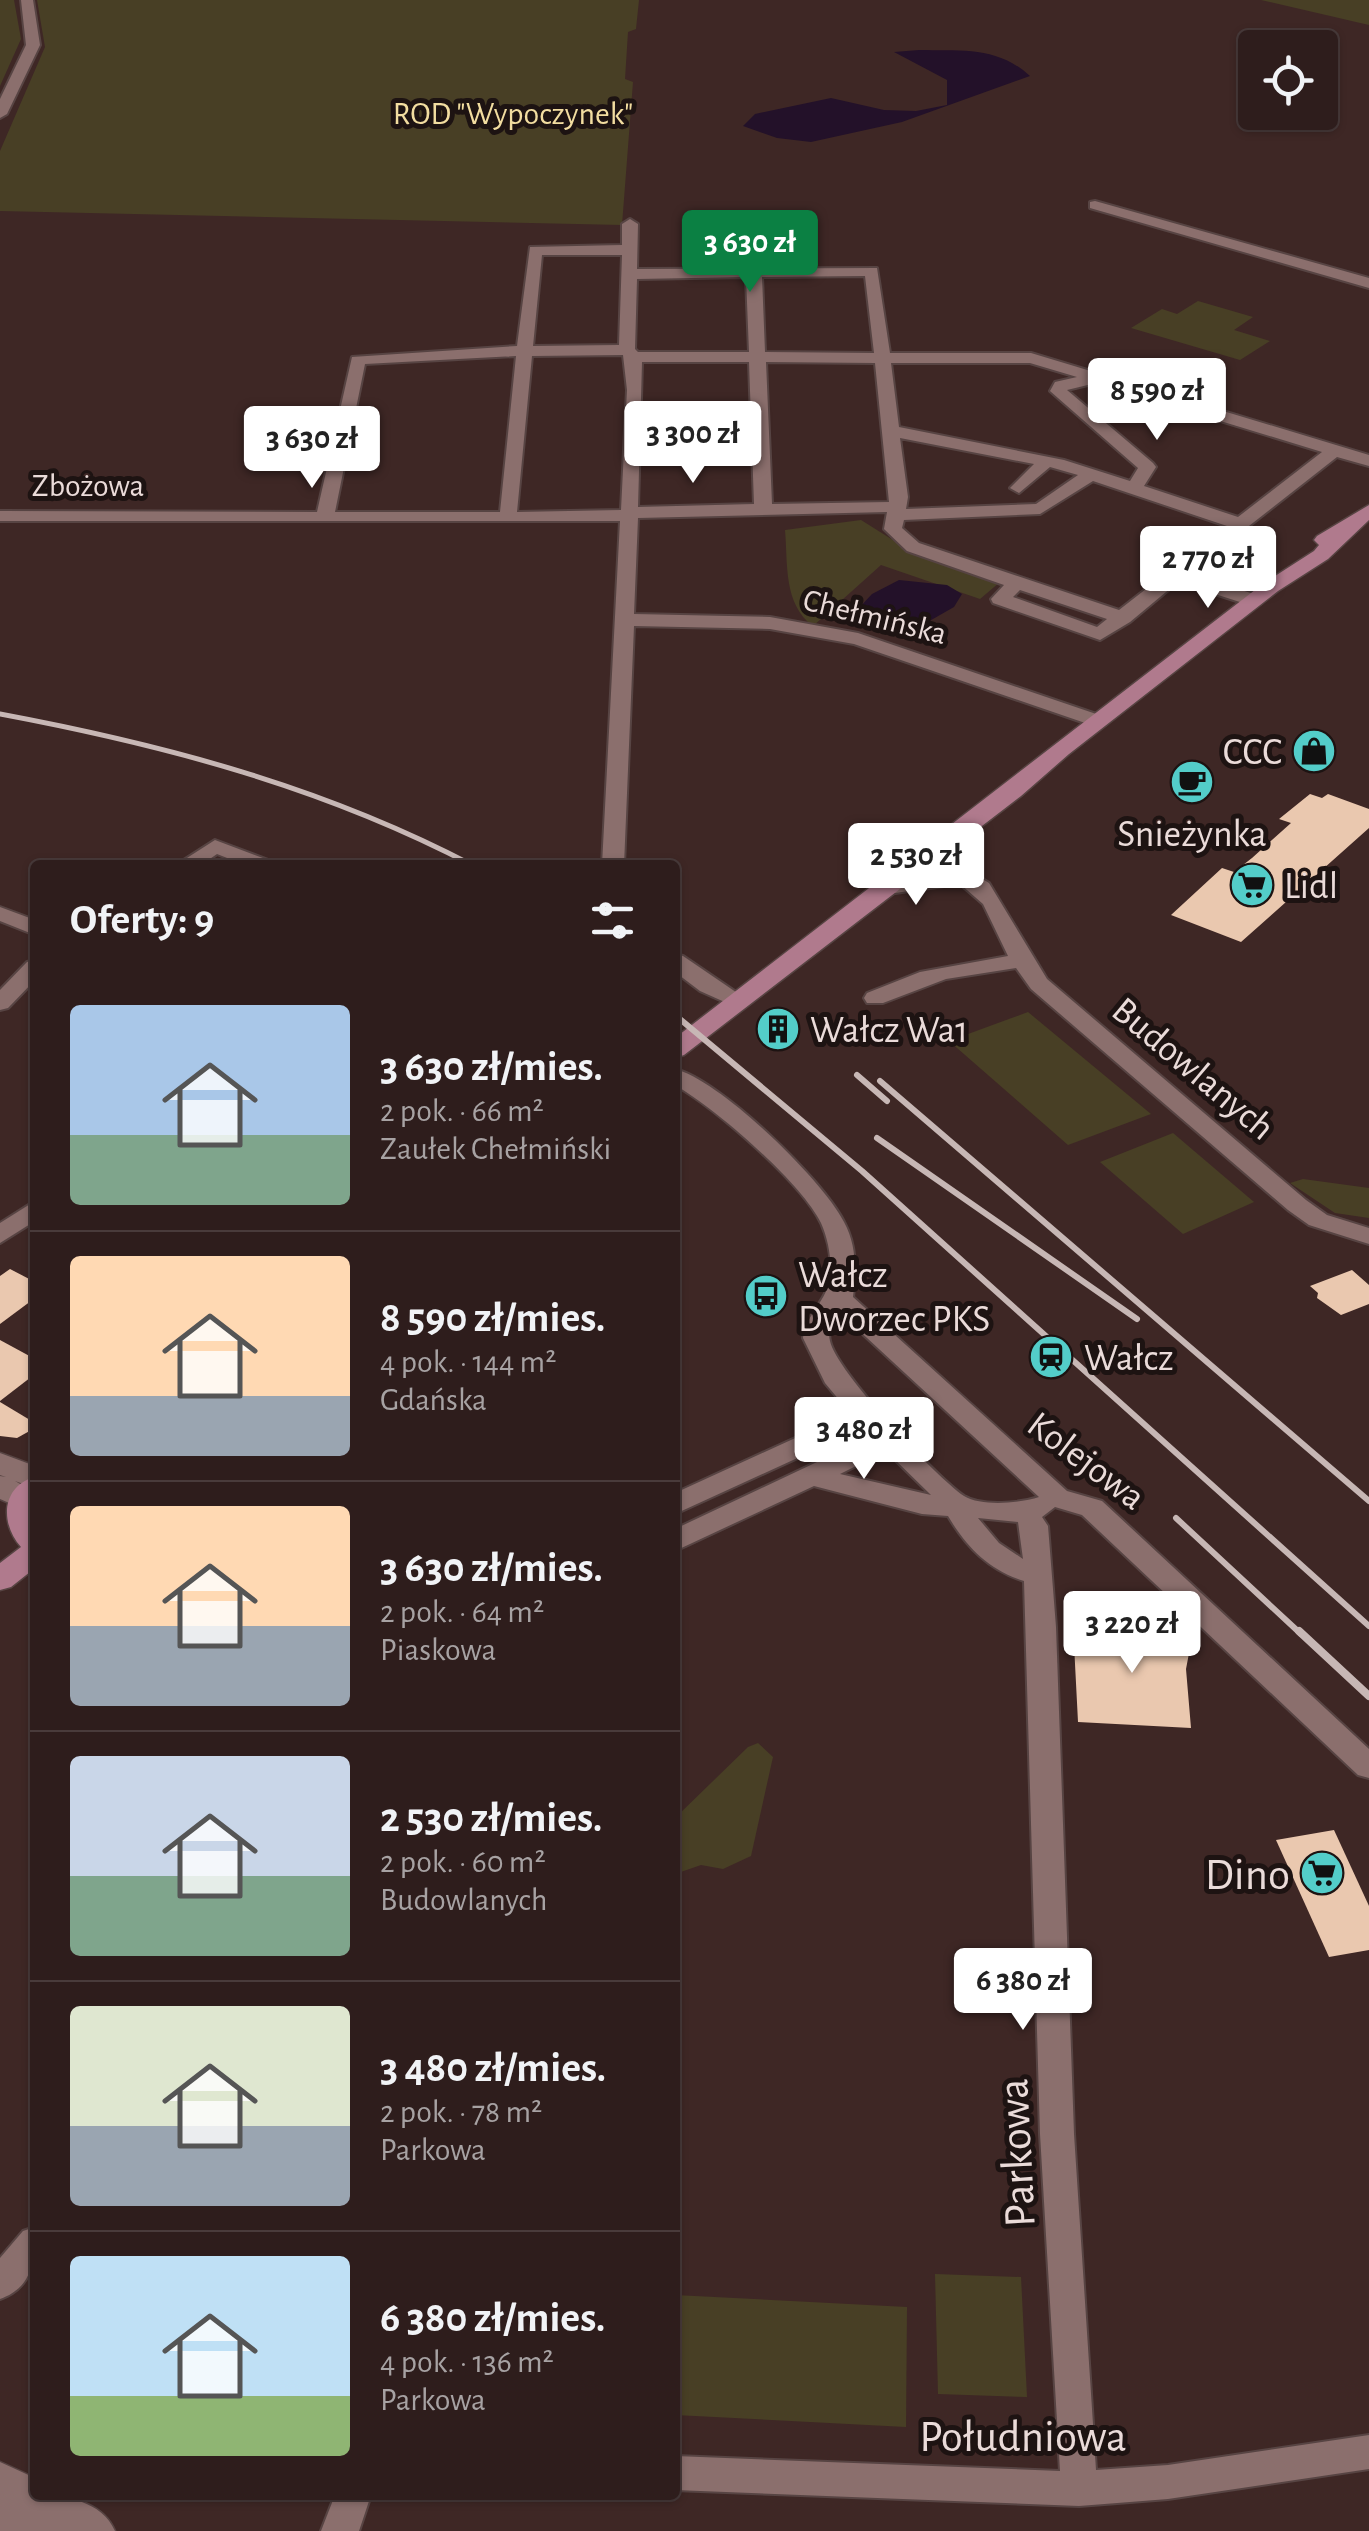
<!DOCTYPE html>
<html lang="pl">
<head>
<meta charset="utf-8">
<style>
	:root { --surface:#2e1d1c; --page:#3a2a29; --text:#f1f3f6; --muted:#a7a2a3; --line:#493b3b; --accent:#0b8043 }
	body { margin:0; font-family:"Alegreya Sans",sans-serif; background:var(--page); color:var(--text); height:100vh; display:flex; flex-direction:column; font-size:38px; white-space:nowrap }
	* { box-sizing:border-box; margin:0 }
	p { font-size:32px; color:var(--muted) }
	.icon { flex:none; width:55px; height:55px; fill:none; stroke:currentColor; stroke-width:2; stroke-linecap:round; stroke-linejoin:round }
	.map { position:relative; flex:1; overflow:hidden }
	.side { position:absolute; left:30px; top:860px; width:650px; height:1640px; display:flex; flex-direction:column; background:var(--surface); border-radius:10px; box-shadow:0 2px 8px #0004,0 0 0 2px var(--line) }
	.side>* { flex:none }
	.tools { position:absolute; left:1238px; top:30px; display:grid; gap:20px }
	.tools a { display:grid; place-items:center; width:100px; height:100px; border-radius:10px; background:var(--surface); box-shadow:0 2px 8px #0004,0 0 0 2px var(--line); font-size:50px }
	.price { position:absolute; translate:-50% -85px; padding:0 22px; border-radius:10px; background:#fff; color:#222; font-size:32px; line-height:65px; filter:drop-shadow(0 2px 5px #0008) }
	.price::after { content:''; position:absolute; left:50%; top:60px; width:30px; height:22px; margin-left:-15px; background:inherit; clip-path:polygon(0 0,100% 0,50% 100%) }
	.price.on { background:var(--accent); color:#fff }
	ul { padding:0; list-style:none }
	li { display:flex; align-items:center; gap:30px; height:250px; padding:0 40px }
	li+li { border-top:2px solid var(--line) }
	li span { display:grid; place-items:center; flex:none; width:280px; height:200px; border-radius:10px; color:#555 }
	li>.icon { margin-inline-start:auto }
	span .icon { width:120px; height:120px; fill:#fffc; stroke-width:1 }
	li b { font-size:42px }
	h2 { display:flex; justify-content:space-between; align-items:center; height:120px; padding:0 40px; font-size:42px }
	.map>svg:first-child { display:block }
</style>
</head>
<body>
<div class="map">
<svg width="1369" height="2531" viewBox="0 0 1369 2531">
	<rect width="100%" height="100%" fill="#3e2725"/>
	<g fill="#483f25">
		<polygon points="0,0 14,0 21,39 0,86"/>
		<polygon points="37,0 639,0 636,29 628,32 625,79 633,82 622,225 0,211 0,151 45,47"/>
		<polygon points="1261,0 1369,0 1369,25"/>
		<polygon points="1198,301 1253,317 1234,330 1270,341 1240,360 1131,328 1162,309 1177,314"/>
		<path d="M861,520L912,552L1000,582L980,599L881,565L813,626C783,604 788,563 785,530Z"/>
		<polygon points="1028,1012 1151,1114 1068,1145 949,1041"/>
		<polygon points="1173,1133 1254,1202 1183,1234 1100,1162"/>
		<polygon points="1303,1179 1369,1188 1369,1218 1335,1213 1290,1183"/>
		<polygon points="758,1743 773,1757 751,1856 723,1869 701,1865 675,1874 675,1818 748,1747"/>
		<polygon points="935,2274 1021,2277 1027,2397 938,2394"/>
		<polygon points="675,2295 907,2307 906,2427 675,2415"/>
	</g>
	<g fill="#231129">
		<path d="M919,50C962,51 997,46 1030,76L902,122L811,142L777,138L743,126L755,114L831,98L884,110L916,111L947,105V80L894,52Z"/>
		<polygon points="899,580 947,585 962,594 954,607 912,631 858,618 858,609 872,594"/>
	</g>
	<g fill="#eac8af">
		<polygon points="1310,794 1322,798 1328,794 1369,809 1369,828 1241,942 1171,915 1222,868 1234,872 1252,858 1291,823 1279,819"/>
		<polygon points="10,1269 35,1282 35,1298 0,1324 0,1276"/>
		<polygon points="1352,1270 1369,1285 1369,1304 1341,1315 1317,1298 1318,1293 1310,1286"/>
		<polygon points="0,1340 35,1359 35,1374 0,1401"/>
		<polygon points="0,1402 35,1423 35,1428 17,1438 0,1436"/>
		<polygon points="1073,1625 1183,1630 1184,1646 1190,1648 1186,1669 1191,1728 1078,1722"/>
		<polygon points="1334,1830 1369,1906 1369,1950 1329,1957 1276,1840"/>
	</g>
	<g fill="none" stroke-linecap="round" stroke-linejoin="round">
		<g stroke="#574443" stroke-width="4">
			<g id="minor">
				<polygon points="21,0 33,0 40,45 7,114 0,118 0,99 26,45"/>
				<polygon points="1095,201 1369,278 1369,288 1090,208 1090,202"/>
				<path d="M630,219L638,224L637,269L877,268L890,353H1031L1369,455V466L1337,457L1189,573L1260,596V604H1246L1178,582L1130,622L1100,640L993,603L991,599L1004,585L907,551L884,529L887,512L638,518L634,614L770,617L858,633L1105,717L1108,721L1105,725H1091L854,644L770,629L634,626L624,865H602L620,521H0V511L317,512L352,357L517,346L530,247L622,245V224ZM542,255H622L619,345L533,346ZM865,276L874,353L765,352L762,277ZM746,277L749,352H638L635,349L637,279ZM623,355L627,390L621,510L517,512L532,356ZM516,356L500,512H335L365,364ZM642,362H749L754,504L638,507ZM766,362L875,363L889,502L772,504ZM891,363H1030L1077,377L1055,382L1050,391L1138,468L1130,481L1064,460L899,427ZM1096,383L1322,452L1238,517L1144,486L1156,467L1153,463L1067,390ZM900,438L1034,464L1010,488L1019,493L1050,467L1078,475L1036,504L906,509L908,497ZM1093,481L1227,526L1119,610L919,543L902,528L904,520L1040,514ZM1020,590L1107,619L1097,627L1013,597Z"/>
				<polygon points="215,840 271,861 275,865 245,865 217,854 201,865 176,865"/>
				<polygon points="911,849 951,860 989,883 1047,979 1306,1200 1327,1215 1369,1228 1369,1244 1309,1225 1288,1210 1031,989 1016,968 946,979 883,1003 867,1003 864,998 867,993 920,972 1008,956 983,904 951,876 951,885 874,896 871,891 874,886 914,875 949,875 922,863 899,859 895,855 899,851"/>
				<polygon points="0,907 35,920 35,935 0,921"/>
				<polygon points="675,954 683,956 749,1001 738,1008 700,991 675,972"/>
				<polygon points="35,960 35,980 8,1008 0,1010 0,990 27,962"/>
				<path d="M675,1069C720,1080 823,1180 844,1222C857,1246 856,1271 853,1297L1067,1491L1102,1501L1369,1749V1778L1358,1775L1082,1515L1055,1507L1042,1517L1048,1526L1056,1627L1074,2134L1096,2470L1168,2465L1369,2435V2469L1168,2499L1079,2506L675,2490V2456L1060,2471L1040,2134L1024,1581C989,1570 967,1548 948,1516L922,1514L814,1486L675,1551V1529L872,1436L863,1428L675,1514V1493L850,1413L825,1383L803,1338C806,1313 828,1301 830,1276C832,1259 828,1239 821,1223C801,1182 715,1108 675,1085ZM840,1313L1039,1497C1021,1503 982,1507 964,1496C936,1477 836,1371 830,1341C827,1329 833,1322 840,1313ZM886,1451L931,1495L840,1474ZM978,1518L1018,1522L1023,1559L999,1543Z"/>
				<polygon points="35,1201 35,1221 0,1243 0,1223"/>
				<path d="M35,2227C35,2258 34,2287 0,2299V2258L23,2231Z"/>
				<polygon points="335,2495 371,2495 359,2531 321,2531"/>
			</g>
		</g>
		<g stroke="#574443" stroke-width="3">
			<g id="tertiary">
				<polygon points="0,1453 35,1466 35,1488 15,1481 34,1492 34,1506 23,1509 0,1499 0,1476 6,1477 0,1475"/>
				<path d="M0,2462L35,2478V2495C65,2495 102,2501 115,2531H0Z"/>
			</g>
		</g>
		<g stroke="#574443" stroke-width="3">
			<g id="primary">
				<polygon points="1369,505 1369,520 1328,559 1278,591 1069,754 1021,796 684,1055 675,1058 675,1038 1264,583 1314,551 1319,545 1314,540 1317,536"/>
				<path d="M35,1477V1568L11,1587L0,1590V1563L21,1547C0,1524 1,1486 35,1477Z"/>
			</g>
		</g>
		<use href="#minor" fill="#8b6f6d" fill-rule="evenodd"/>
		<use href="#tertiary" fill="#8b6f6d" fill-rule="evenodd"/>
		<use href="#primary" fill="#b07a8d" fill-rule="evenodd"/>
		<path stroke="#c7b7b5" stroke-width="5" d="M0,714C165,745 323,787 472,865"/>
		<g stroke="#c7b7b5" stroke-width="6">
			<polyline points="675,1015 862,1171 1369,1626"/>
			<polyline points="857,1075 887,1101"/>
			<polyline points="880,1081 1369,1501"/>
			<polyline points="877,1138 1137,1319"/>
			<polyline points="1176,1518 1301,1634"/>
		</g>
		<polyline stroke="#c7b7b5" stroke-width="8" points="1299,1631 1369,1696"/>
	</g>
	<defs>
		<g id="shop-disc" transform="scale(2.25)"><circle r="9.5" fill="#53cdc9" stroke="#1d1312"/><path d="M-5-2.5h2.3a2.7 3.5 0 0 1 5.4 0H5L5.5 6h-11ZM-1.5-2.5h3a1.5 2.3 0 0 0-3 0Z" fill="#111"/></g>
		<g id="cafe-disc" transform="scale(2.25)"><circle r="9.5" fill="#53cdc9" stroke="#1d1312"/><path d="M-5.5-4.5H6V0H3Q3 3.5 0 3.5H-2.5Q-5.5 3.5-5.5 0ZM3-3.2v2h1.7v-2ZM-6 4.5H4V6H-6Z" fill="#111"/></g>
		<g id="supermarket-disc" transform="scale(2.25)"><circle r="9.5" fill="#53cdc9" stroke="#1d1312"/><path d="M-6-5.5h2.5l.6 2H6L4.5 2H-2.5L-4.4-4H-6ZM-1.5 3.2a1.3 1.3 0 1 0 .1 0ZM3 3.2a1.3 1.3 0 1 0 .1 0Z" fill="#111"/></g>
		<g id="building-disc" transform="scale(2.25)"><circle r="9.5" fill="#53cdc9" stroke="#1d1312"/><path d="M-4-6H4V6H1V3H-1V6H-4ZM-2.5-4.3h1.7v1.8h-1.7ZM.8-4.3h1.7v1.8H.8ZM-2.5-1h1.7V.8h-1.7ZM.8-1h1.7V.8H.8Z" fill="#111"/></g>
		<g id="bus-disc" transform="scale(2.25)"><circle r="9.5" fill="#53cdc9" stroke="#1d1312"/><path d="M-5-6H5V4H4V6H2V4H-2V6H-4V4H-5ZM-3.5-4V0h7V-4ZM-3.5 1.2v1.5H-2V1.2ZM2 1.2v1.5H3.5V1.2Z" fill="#111"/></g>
		<g id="station-disc" transform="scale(2.25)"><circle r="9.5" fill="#53cdc9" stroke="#1d1312"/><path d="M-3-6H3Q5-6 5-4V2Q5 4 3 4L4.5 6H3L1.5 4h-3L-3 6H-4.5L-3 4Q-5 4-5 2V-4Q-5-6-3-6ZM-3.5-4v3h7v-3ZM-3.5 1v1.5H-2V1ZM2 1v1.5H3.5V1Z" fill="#111"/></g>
	</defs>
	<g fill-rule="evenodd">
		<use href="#shop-disc" x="1314" y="751"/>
		<use href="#cafe-disc" x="1192" y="782"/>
		<use href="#supermarket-disc" x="1252" y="885"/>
		<use href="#building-disc" x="778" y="1029"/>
		<use href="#bus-disc" x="766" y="1296"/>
		<use href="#station-disc" x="1051" y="1357"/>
		<use href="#supermarket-disc" x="1322" y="1873"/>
	</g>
	<g text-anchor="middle" stroke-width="10" stroke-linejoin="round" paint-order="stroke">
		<g font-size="32" fill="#f2dda0" stroke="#1d1312">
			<text x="513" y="124">ROD "Wypoczynek"</text>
		</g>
		<g font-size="32" fill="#eadbd9" stroke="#1d1312">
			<text x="88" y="496">Zbożowa</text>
			<text transform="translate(875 616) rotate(14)" y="11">Chełmińska</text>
		</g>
		<g font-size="38" fill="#eadbd9" stroke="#1d1312" text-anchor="start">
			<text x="1282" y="764" text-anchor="end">CCC</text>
			<text x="1192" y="846" text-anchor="middle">Snieżynka</text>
			<text x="1284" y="898">Lidl</text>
			<text x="810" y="1042">Wałcz Wa1</text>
			<text x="798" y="1287">Wałcz<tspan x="798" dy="44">Dworzec PKS</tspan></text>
			<text x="1084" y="1370">Wałcz</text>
		</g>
		<g font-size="38" fill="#eadbd9" stroke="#1d1312">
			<text transform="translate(1194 1068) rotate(40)" y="13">Budowlanych</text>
			<text transform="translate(1087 1460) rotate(37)" y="13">Kolejowa</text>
		</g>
		<g font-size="45" fill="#eadbd9" stroke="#1d1312" text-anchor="end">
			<text x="1290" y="1889">Dino</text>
		</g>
		<g font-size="45" fill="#eadbd9" stroke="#1d1312">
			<text transform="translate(1015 2153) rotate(-93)" y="16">Parkowa</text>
			<text x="1023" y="2451">Południowa</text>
		</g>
	</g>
</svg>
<div class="tools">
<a><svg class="icon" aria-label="locate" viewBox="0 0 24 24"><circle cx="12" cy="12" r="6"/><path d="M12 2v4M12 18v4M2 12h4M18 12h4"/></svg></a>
</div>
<b class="price on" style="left:750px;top:295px">3 630 zł</b>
<b class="price" style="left:1157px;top:443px">8 590 zł</b>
<b class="price" style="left:693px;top:486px">3 300 zł</b>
<b class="price" style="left:312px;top:491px">3 630 zł</b>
<b class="price" style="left:1208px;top:611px">2 770 zł</b>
<b class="price" style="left:916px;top:908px">2 530 zł</b>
<b class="price" style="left:864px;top:1482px">3 480 zł</b>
<b class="price" style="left:1132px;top:1676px">3 220 zł</b>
<b class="price" style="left:1023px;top:2033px">6 380 zł</b>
<section class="side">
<h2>Oferty: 9<svg class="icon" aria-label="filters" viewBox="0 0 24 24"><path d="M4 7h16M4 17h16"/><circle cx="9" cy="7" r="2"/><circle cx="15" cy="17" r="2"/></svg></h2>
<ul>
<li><span style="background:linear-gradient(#a9c7e8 65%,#7fa58c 0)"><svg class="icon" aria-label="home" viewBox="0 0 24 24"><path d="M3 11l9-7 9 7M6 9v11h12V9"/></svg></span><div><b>3 630 zł/mies.</b><p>2 pok. · 66 m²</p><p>Zaułek Chełmiński</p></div></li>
<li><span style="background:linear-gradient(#ffd9b3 70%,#9aa5b1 0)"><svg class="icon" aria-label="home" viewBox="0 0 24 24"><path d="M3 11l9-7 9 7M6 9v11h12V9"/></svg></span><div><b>8 590 zł/mies.</b><p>4 pok. · 144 m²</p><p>Gdańska</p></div></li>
<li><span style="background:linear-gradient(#ffd9b3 60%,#9aa5b1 0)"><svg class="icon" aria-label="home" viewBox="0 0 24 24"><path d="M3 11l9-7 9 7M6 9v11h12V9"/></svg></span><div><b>3 630 zł/mies.</b><p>2 pok. · 64 m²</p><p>Piaskowa</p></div></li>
<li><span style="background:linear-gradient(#c9d6e8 60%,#7fa58c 0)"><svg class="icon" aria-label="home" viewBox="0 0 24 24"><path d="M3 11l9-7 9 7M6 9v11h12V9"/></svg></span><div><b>2 530 zł/mies.</b><p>2 pok. · 60 m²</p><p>Budowlanych</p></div></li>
<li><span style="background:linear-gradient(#dfe7d0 60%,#9aa5b1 0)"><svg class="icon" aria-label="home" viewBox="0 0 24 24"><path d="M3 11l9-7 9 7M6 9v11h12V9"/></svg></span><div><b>3 480 zł/mies.</b><p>2 pok. · 78 m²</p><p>Parkowa</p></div></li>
<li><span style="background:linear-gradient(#bfe0f5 70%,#8fb573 0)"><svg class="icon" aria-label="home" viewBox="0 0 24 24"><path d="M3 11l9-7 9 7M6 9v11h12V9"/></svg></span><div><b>6 380 zł/mies.</b><p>4 pok. · 136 m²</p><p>Parkowa</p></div></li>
</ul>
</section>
</div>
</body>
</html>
